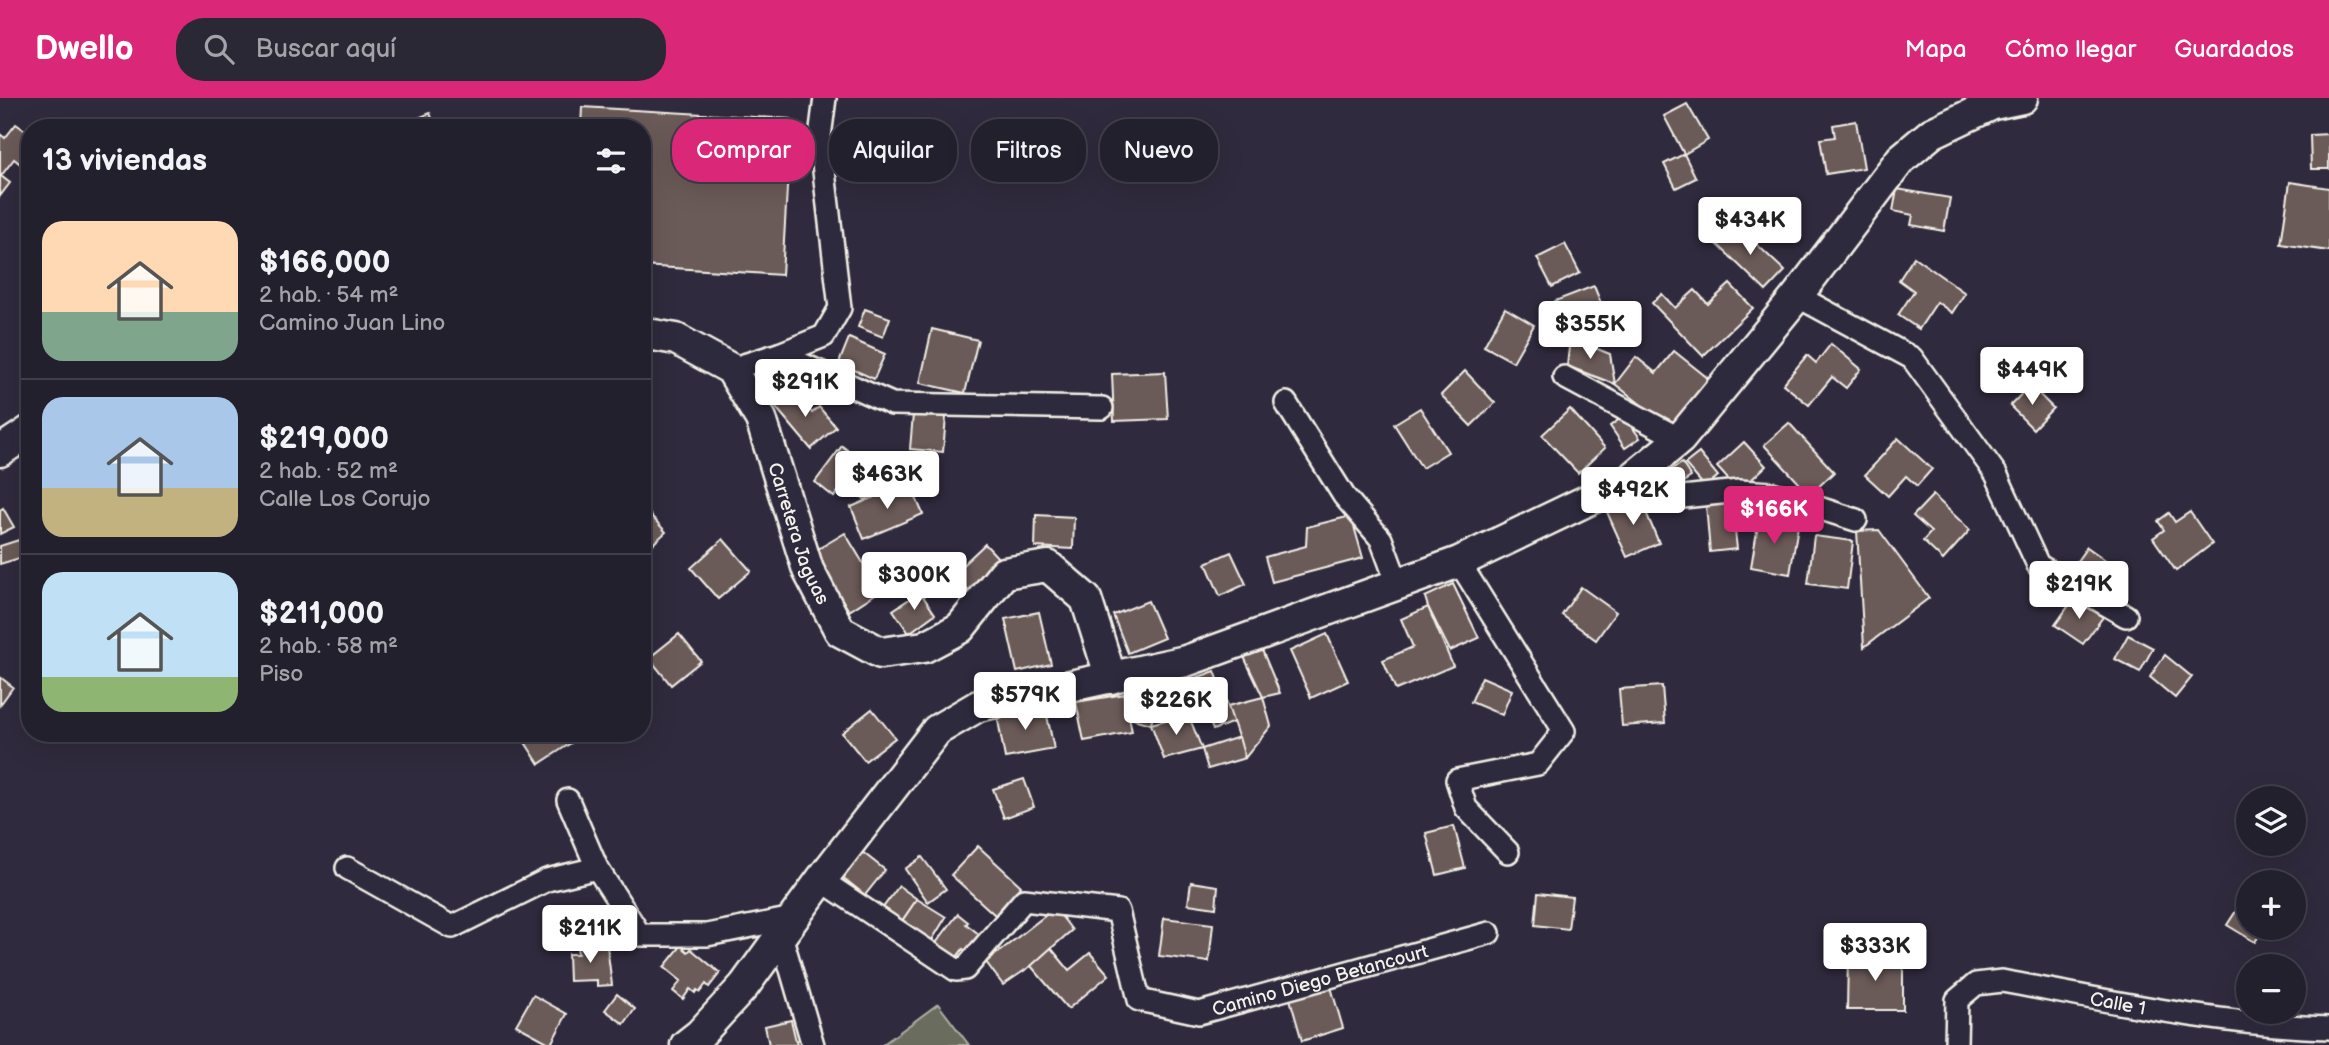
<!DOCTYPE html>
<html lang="es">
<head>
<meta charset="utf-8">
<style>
	:root { --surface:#23202e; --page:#2b2836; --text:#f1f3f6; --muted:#a3a3aa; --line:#403e4a; --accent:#db2777 }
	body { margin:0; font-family:"Balsamiq Sans",sans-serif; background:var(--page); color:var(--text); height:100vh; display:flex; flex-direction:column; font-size:26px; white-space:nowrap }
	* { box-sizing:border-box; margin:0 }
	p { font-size:23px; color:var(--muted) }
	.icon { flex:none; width:38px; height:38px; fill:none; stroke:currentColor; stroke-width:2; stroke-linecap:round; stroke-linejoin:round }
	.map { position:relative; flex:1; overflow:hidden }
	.details { position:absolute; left:21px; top:21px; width:630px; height:623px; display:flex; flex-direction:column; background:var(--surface); border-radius:28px; box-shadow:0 7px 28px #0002,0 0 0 2px var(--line) }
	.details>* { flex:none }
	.top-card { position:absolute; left:672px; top:21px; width:665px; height:63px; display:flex; gap:14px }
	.controls { position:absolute; left:2236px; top:688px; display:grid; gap:14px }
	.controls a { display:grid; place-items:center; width:70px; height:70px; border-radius:50%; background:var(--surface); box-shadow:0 7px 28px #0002,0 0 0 2px var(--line); font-size:35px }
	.price { position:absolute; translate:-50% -60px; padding:0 16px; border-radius:7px; background:#fff; color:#222; font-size:23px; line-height:46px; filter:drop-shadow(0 2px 4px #0008) }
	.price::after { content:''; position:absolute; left:50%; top:42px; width:21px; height:16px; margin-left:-10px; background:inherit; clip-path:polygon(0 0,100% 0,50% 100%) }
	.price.selected { background:var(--accent); color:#fff }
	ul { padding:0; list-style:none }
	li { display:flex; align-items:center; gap:21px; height:175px; padding:0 21px }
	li+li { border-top:2px solid var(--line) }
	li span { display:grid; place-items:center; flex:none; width:196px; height:140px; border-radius:21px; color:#555 }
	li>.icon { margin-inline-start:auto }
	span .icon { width:84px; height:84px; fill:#fffc; stroke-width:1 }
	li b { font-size:30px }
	h2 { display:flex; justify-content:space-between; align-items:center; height:84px; padding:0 21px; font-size:30px }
	.chip { padding:0 24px; border-radius:28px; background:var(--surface); box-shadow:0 7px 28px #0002,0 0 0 2px var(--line); font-size:24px; line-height:63px }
	.chip.selected { background:var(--accent); color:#fff }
	header { display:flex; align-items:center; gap:42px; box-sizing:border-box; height:98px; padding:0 35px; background:var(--accent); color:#fff }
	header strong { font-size:33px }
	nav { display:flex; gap:38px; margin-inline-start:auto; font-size:24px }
	.search { width:490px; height:63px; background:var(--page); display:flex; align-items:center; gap:18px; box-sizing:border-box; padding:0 24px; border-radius:28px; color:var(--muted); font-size:26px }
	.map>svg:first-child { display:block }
</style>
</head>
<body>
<header>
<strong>Dwello</strong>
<div class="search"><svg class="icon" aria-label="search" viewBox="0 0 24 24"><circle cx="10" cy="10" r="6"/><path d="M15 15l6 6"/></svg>Buscar aquí</div>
<nav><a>Mapa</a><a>Cómo llegar</a><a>Guardados</a></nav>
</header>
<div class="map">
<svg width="2329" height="947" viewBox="0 0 2329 947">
	<rect width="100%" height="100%" fill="#2f2a3d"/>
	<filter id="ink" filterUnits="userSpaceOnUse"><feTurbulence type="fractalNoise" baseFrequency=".0143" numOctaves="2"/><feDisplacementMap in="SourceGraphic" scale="14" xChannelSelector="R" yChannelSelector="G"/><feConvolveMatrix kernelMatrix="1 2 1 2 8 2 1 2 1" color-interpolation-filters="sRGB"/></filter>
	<g filter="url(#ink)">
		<polygon fill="#6a6c5d" stroke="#afaea2" stroke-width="2" points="938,906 969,947 882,947"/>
		<g fill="#6b5a59" stroke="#f4f1e8" stroke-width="2">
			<polygon points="1687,6 1708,42 1684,56 1664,18"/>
			<polygon points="582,9 791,21 782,177 642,168 642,30 581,30"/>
			<polygon points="430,15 436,30 395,30"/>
			<polygon points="1856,23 1864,70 1826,76 1820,41 1835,39 1833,27"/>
			<polygon points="16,26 30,36 26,41 30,44 30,69 28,72 14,61 1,78 10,85 0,98 0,36 5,40"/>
			<polygon points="2329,36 2329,71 2311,71 2310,37"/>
			<polygon points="1684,56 1696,80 1676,90 1664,66"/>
			<polygon points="2290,84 2329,90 2329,153 2281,146"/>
			<polygon points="1897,91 1950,100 1944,133 1911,127 1913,117 1893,113"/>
			<polygon points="1734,125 1785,173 1766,193 1716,145"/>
			<polygon points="1565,146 1580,175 1552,189 1537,160"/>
			<polygon points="1914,159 1965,195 1952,215 1937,204 1919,231 1898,217 1914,193 1899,182"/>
			<polygon points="1730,186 1753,210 1703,258 1652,205 1662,196 1675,210 1695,192 1708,206"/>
			<polygon points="1594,188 1609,225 1570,240 1555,203"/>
			<polygon points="1505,210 1534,227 1513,264 1484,248"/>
			<polygon points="865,211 890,220 883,239 858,229"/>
			<polygon points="932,231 978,242 965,295 920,285"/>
			<polygon points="849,240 885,256 874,281 839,265"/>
			<polygon points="1570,240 1610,256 1615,286 1567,268"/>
			<polygon points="1831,246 1861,271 1846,290 1832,279 1809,307 1783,286 1807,257 1816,265"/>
			<polygon points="1674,253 1714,285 1676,334 1615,286 1636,259 1656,275"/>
			<polygon points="792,270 820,289 814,298 783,277"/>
			<polygon points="1465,273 1495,305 1471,328 1441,297"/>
			<polygon points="1165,274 1168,321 1114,323 1112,276"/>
			<polygon points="2030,287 2053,310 2033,331 2010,308"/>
			<polygon points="792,291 812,315 819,309 836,329 811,351 774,307"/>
			<polygon points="1420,310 1448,354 1422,370 1394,326"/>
			<polygon points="1570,311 1605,350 1578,375 1542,337"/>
			<polygon points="913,316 946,319 943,354 910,351"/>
			<polygon points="1624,318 1640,340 1625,350 1610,328"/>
			<polygon points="1789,325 1834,374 1810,397 1764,347"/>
			<polygon points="1898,340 1932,371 1917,388 1906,378 1888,398 1865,377"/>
			<polygon points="1744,344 1766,368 1739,393 1717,369"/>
			<polygon points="842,348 873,371 868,379 877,386 866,402 844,386 834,399 815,384"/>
			<polygon points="1699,355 1718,378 1705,389 1685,366"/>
			<polygon points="1682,365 1691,379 1669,393 1657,393 1651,384"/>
			<polygon points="909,384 923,416 864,441 851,409"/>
			<polygon points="1933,397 1970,432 1943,462 1923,443 1931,434 1913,418"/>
			<polygon points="1640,400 1659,445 1627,459 1607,414"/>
			<polygon points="1732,405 1737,451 1710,454 1706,407"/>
			<polygon points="642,408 666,434 642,456"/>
			<polygon points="3,410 14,429 0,436 0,412"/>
			<polygon points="2190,414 2212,446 2176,473 2153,440 2164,432 2158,423 2169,415 2175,424"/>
			<polygon points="1036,417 1074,419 1073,451 1035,449"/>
			<polygon points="1351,418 1363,460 1272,484 1265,459 1306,448 1307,429"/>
			<polygon points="1759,421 1798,428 1790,476 1751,469"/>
			<polygon points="1879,432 1929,500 1864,549 1857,433"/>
			<polygon points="845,435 880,493 849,513 813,454"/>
			<polygon points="1814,438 1853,443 1847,491 1808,486"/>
			<polygon points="28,439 30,457 0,466 0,448"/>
			<polygon points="723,441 751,473 718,501 691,470"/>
			<polygon points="985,446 1001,463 969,494 953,476"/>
			<polygon points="2087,449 2118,471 2101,495 2070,473"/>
			<polygon points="1231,454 1246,486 1220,498 1206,465"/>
			<polygon points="1453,486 1479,540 1450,553 1428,509 1425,499"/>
			<polygon points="1581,489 1616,514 1596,542 1562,517"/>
			<polygon points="920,494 935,516 909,535 893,512"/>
			<polygon points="2075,499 2103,519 2083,546 2055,527"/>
			<polygon points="1148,503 1164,540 1128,555 1113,517"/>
			<polygon points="1428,509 1453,568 1396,592 1383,562 1413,549 1401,521"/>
			<polygon points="1039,514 1051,566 1017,574 1005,521"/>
			<polygon points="679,536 701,563 671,587 649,560"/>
			<polygon points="1327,536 1348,583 1311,600 1290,553"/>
			<polygon points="2128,537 2153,550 2140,574 2115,561"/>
			<polygon points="1262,552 1280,595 1263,599 1244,559"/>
			<polygon points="2165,557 2192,579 2175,600 2150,579"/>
			<polygon points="1215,573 1234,624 1213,632 1193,581"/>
			<polygon points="0,579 13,589 0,607"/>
			<polygon points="1482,579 1512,592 1502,617 1471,604"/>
			<polygon points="1143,585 1161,590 1151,626 1133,621"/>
			<polygon points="1662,588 1665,625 1622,628 1619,591"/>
			<polygon points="1125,596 1132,634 1084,643 1076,604"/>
			<polygon points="1263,599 1271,628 1245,660 1228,608"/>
			<polygon points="1045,608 1054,651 1005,660 997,617"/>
			<polygon points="872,611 895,640 865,663 842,635"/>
			<polygon points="1188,616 1202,651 1164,661 1151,626"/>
			<polygon points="519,635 573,635 577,641 539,666"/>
			<polygon points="1239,639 1245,660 1208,671 1202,651"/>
			<polygon points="1024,681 1034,709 1004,720 993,691"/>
			<polygon points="1454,728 1465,770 1437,777 1426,735"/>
			<polygon points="978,748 1021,788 995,817 951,777"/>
			<polygon points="861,753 885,772 865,797 841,778"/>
			<polygon points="922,759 946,791 928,804 905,771"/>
			<polygon points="1191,784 1218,788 1216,810 1188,806"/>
			<polygon points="899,788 917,801 902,823 882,811"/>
			<polygon points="2249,793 2249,830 2264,830 2255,844 2227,827"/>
			<polygon points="1538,795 1572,799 1568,831 1535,827"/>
			<polygon points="917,801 946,819 932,842 902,823"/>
			<polygon points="1055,810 1072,832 1031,868 1003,887 986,864"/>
			<polygon points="958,816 968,824 966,826 980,837 967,854 963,851 953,864 933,849"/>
			<polygon points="1164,820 1213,826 1209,864 1159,858"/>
			<polygon points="607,848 612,887 597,888 597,882 569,883 568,856 578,856 577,849"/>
			<polygon points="681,848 688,854 691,851 720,875 709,889 706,886 700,894 697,892 695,895 690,891 683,901 673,893 681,883 664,869"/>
			<polygon points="1051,850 1069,872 1090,855 1109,877 1068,911 1031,868"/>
			<polygon points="1848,858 1903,858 1903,912 1847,912"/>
			<polygon points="1331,889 1343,930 1302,943 1290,901"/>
			<polygon points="617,896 635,911 624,926 605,912"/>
			<polygon points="533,897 567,916 551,946 516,927"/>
			<polygon points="791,922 797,947 769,947 765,928"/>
		</g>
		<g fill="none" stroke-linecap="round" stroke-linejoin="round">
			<g stroke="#f4f1e8" stroke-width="26">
				<g id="street">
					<polyline points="1797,198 1912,260 1996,376 2038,467 2126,518"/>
					<polyline points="779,256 892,306 1102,310"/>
					<polyline points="731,271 779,256 824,238 840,210 820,39 825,0"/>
					<polyline points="1564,279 1680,341"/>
					<polyline points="1286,305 1344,398 1381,441 1398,487"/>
					<polyline points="1630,382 1655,402 1739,393 1772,395 1856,422"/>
					<polyline points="1459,464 1564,633 1538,666 1457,682 1466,710 1508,754"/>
					<polyline points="568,702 597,770 640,837 707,837 793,820"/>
					<polyline points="347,770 452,829 547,782 597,770"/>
					<path id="s1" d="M821,782L956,872L965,871L1024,802L1118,813L1139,902L1199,915L1489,835"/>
					<polyline points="781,837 813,947"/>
					<path id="s2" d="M1956,947L1957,902L1976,886L2002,883C2110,903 2218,927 2329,930"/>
				</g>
			</g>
			<g stroke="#f4f1e8" stroke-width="35">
				<g id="secondary">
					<path id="s3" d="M642,235L676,241L731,271L761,321L808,472L840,533L881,555L924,549L960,530L1004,475L1048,468L1086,501L1111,580"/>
					<polyline points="0,353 30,333"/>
					<polyline points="686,947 700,936 744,888 821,782 937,632 978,608 1186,563 1459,464 1630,382 1680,341 1797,198 1901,61 1932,35 1993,6 2022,0"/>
				</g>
			</g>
			<use href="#street" stroke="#2f2a3d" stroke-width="21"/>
			<use href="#secondary" stroke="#2f2a3d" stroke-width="30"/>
		</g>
	</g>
	<g text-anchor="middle" stroke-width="5" stroke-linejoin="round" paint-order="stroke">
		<g font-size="19" fill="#f4f1e8" stroke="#2f2a3d">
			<text dy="7" stroke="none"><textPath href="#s3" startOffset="276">Carretera Jaguas</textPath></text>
			<text dy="7" stroke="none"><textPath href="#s1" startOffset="635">Camino Diego Betancourt</textPath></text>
			<text dy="7" stroke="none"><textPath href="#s2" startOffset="214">Calle 1</textPath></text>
		</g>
	</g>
</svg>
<div class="controls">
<a><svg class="icon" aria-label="layers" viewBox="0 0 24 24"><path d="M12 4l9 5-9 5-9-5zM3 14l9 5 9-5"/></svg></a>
<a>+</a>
<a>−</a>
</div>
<b class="price" style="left:1750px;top:159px">$434K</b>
<b class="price" style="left:1590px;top:263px">$355K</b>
<b class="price" style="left:2032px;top:309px">$449K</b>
<b class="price" style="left:805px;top:321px">$291K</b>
<b class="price" style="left:887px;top:413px">$463K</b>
<b class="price" style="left:1633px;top:429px">$492K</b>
<b class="price selected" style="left:1774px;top:448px">$166K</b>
<b class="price" style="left:914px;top:514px">$300K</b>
<b class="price" style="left:2079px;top:523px">$219K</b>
<b class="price" style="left:1025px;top:634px">$579K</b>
<b class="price" style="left:1176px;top:639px">$226K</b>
<b class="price" style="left:590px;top:867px">$211K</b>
<b class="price" style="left:1875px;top:885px">$333K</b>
<div class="top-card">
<a class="chip selected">Comprar</a>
<a class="chip">Alquilar</a>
<a class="chip">Filtros</a>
<a class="chip">Nuevo</a>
</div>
<section class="details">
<h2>13 viviendas<svg class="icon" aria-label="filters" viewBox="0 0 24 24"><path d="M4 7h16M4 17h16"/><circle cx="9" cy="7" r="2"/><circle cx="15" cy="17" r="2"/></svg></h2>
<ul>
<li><span style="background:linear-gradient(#ffd9b3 65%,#7fa58c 0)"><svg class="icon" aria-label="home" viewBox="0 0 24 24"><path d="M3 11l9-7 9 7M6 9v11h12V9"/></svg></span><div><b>$166,000</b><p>2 hab. · 54 m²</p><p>Camino Juan Lino</p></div></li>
<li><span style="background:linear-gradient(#a9c7e8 65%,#c2b280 0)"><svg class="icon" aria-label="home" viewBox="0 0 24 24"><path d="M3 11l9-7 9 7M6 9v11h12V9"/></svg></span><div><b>$219,000</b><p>2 hab. · 52 m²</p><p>Calle Los Corujo</p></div></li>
<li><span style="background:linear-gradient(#bfe0f5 75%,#8fb573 0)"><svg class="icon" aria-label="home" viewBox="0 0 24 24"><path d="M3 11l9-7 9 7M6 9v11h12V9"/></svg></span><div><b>$211,000</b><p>2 hab. · 58 m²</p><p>Piso</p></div></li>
</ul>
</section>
</div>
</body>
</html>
